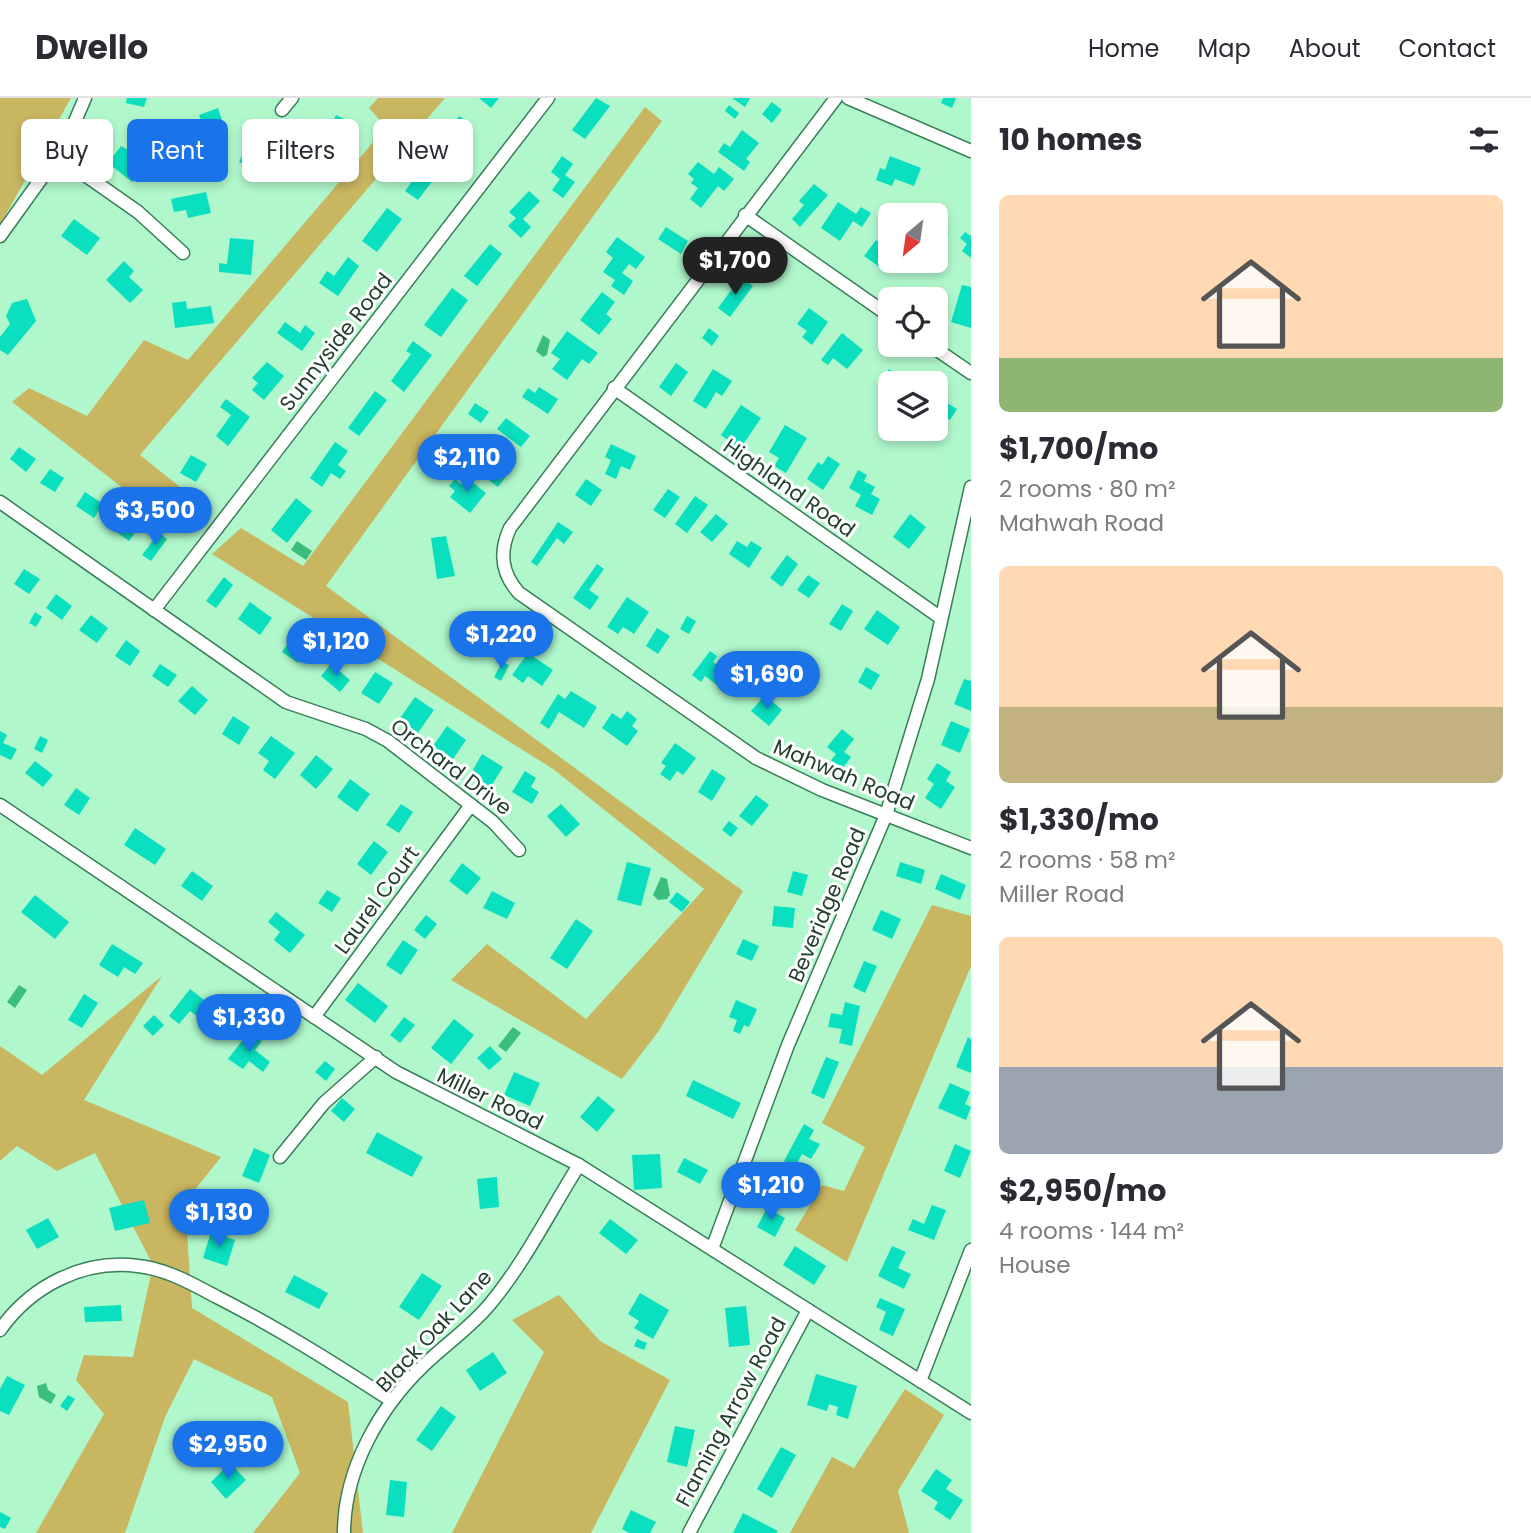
<!DOCTYPE html>
<html lang="en">
<head>
<meta charset="utf-8">
<style>
	:root { --surface:#fff; --page:#f2f2f3; --text:#2b2b33; --muted:#7c7c81; --line:#e1e1e2; --accent:#1a73e8 }
	body { margin:0; font-family:Poppins,sans-serif; background:var(--page); color:var(--text); height:100vh; display:flex; flex-direction:column; font-size:26px; white-space:nowrap }
	* { box-sizing:border-box; margin:0 }
	p { font-size:23px; color:var(--muted) }
	.icon { flex:none; width:38px; height:38px; fill:none; stroke:currentColor; stroke-width:2; stroke-linecap:round; stroke-linejoin:round }
	.map { position:relative; flex:1; overflow:hidden }
	.details { display:flex; flex-direction:column; background:var(--surface); width:560px }
	.details>* { flex:none }
	.hud { position:absolute; left:21px; top:21px; width:665px; height:63px; display:flex; gap:14px }
	.needle { width:46px; rotate:209deg }
	.controls { position:absolute; left:878px; top:105px; display:grid; gap:14px }
	.controls a { display:grid; place-items:center; width:70px; height:70px; border-radius:10px; background:var(--surface); box-shadow:0 4px 10px #0003; font-size:35px }
	.price { position:absolute; translate:-50% -60px; padding:0 16px; border-radius:24px; background:var(--accent); color:#fff; font-size:23px; line-height:46px; filter:drop-shadow(0 2px 4px #0008) }
	.price::after { content:''; position:absolute; left:50%; top:42px; width:21px; height:16px; margin-left:-10px; background:inherit; clip-path:polygon(0 0,100% 0,50% 100%) }
	.price.selected { background:#222; color:#fff }
	ul { padding:0; list-style:none }
	li { display:grid; align-content:center; gap:14px; height:371px; padding:0 28px }
	li span { display:grid; place-items:center; height:217px; border-radius:10px; color:#555 }
	li>.icon { margin-inline-start:auto }
	span .icon { width:126px; height:126px; fill:#fffc; stroke-width:1 }
	li b { font-size:30px }
	h2 { display:flex; justify-content:space-between; align-items:center; height:84px; padding:0 28px; font-size:30px }
	.chip { padding:0 24px; border-radius:10px; background:var(--surface); box-shadow:0 4px 10px #0003; font-size:24px; line-height:63px }
	.chip.selected { background:var(--accent); color:#fff }
	header { display:flex; align-items:center; gap:42px; box-sizing:border-box; height:98px; padding:0 35px; background:var(--surface); border-bottom:2px solid var(--line) }
	header strong { font-size:33px }
	nav { display:flex; gap:38px; margin-inline-start:auto; font-size:24px }
	main { display:flex; flex:1; min-height:0 }
	.map>svg:first-child { display:block }
</style>
</head>
<body>
<header>
<strong>Dwello</strong>
<nav><a>Home</a><a>Map</a><a>About</a><a>Contact</a></nav>
</header>
<main>
<div class="map">
<svg width="971" height="1435" viewBox="0 0 971 1435">
	<rect width="100%" height="100%" fill="#b0f8cc"/>
	<g fill="#c9b661">
		<polygon points="0,0 71,0 0,127"/>
		<polygon points="378,0 445,0 140,357 200,405 177,432 12,304 29,290 87,318 144,242 188,262 386,29 369,10"/>
		<polygon points="645,9 662,23 326,488 743,793 658,934 622,981 451,882 487,846 586,921 704,791 553,671 212,456 241,430 303,468"/>
		<polygon points="932,807 971,818 971,868 847,1164 795,1132 822,1087 844,1093 865,1049 822,1025"/>
		<polygon points="162,878 84,1002 221,1059 185,1104 192,1210 348,1304 363,1435 253,1435 300,1375 272,1299 194,1261 165,1319 125,1435 36,1435 104,1316 76,1282 84,1257 133,1259 153,1167 95,1055 57,1073 17,1048 0,1063 0,948 42,977"/>
		<polygon points="559,1197 600,1243 670,1282 591,1435 452,1435 544,1254 512,1222"/>
		<polygon points="905,1291 944,1317 898,1393 909,1435 790,1435 832,1359 854,1370"/>
	</g>
	<g fill="#3bbe7d">
		<polygon points="543,237 550,242 547,257 543,259 536,253"/>
		<polygon points="297,443 312,453 306,462 291,452"/>
		<polygon points="661,779 667,781 670,797 667,801 658,802 653,797"/>
		<polygon points="19,887 27,892 15,910 7,904"/>
		<polygon points="513,929 521,935 506,954 498,948"/>
		<polygon points="46,1285 48,1292 56,1297 51,1306 39,1299 37,1288"/>
	</g>
	<g fill="#0adfbf">
		<polygon points="127,0 147,0 144,9 126,5"/>
		<polygon points="479,0 499,0 491,10"/>
		<polygon points="596,0 610,8 585,41 572,32"/>
		<polygon points="732,0 750,0 745,9"/>
		<polygon points="943,0 956,0 952,10 941,5"/>
		<polygon points="772,4 782,12 772,25 762,16"/>
		<polygon points="729,7 739,15 735,21 725,13"/>
		<polygon points="218,10 228,41 210,47 199,17"/>
		<polygon points="336,17 351,24 343,40 350,42 345,52 324,42"/>
		<polygon points="459,18 470,25 452,51 459,56 453,64 436,53"/>
		<polygon points="742,32 759,45 746,61 750,64 744,73 718,54 724,45 730,49"/>
		<polygon points="131,47 141,54 135,61 144,69 132,84 108,65 121,48 128,52"/>
		<polygon points="247,48 272,60 264,76 239,64"/>
		<polygon points="312,52 318,71 292,79 286,61"/>
		<polygon points="562,58 573,66 565,77 575,84 563,100 552,92 560,81 551,74"/>
		<polygon points="890,58 921,70 914,88 895,81 892,88 876,82 880,70 885,72"/>
		<polygon points="698,64 714,76 719,69 734,81 724,93 718,88 701,110 690,101 698,90 691,85 694,81 688,76"/>
		<polygon points="421,71 434,81 418,102 405,93"/>
		<polygon points="814,86 828,97 800,129 792,121 804,107 799,103"/>
		<polygon points="529,93 540,103 523,121 531,129 521,140 508,128 516,120 509,114"/>
		<polygon points="206,94 211,115 188,120 186,112 174,114 171,101"/>
		<polygon points="838,104 856,116 861,109 871,115 862,129 853,123 840,143 821,130"/>
		<polygon points="387,110 402,121 377,154 362,143"/>
		<polygon points="74,121 100,140 87,157 61,138"/>
		<polygon points="940,128 949,134 943,144 936,140"/>
		<polygon points="666,129 688,143 681,156 658,141"/>
		<polygon points="965,134 971,138 971,160 962,153 967,146 960,140"/>
		<polygon points="617,139 645,159 636,171 629,166 622,175 633,183 624,197 611,188 615,182 603,174 613,160 606,154"/>
		<polygon points="230,140 254,142 251,177 219,174 219,165 227,166"/>
		<polygon points="888,140 891,143 892,163 885,173 864,158 876,142 883,147"/>
		<polygon points="490,146 502,156 477,188 464,178"/>
		<polygon points="348,159 359,168 338,198 319,185 327,173 334,178"/>
		<polygon points="124,163 134,173 129,179 143,192 130,205 106,182"/>
		<polygon points="741,179 753,188 730,219 718,210"/>
		<polygon points="962,187 971,189 971,230 951,224"/>
		<polygon points="452,190 468,202 441,239 424,227"/>
		<polygon points="602,194 615,204 606,216 612,221 599,237 580,222"/>
		<polygon points="27,201 36,223 8,257 0,252 0,239 10,226 6,218 12,205"/>
		<polygon points="186,203 187,211 211,208 214,225 175,230 172,205"/>
		<polygon points="809,210 828,224 812,247 802,239 807,233 797,226"/>
		<polygon points="285,224 300,235 305,227 315,235 302,253 277,235"/>
		<polygon points="709,230 719,238 712,248 702,240"/>
		<polygon points="567,233 598,255 589,266 582,261 567,282 552,271 560,261 551,255"/>
		<polygon points="842,235 863,252 847,271 833,260 828,267 821,262"/>
		<polygon points="413,243 432,257 404,294 391,283 411,256 406,253"/>
		<polygon points="267,264 284,278 264,302 252,292 258,285 252,280"/>
		<polygon points="676,265 688,274 671,298 659,289"/>
		<polygon points="713,271 732,283 722,298 716,294 706,311 693,303"/>
		<polygon points="889,271 907,285 891,285 891,296 878,285"/>
		<polygon points="539,289 558,301 548,316 522,299 528,290 535,295"/>
		<polygon points="375,293 387,302 359,338 348,330"/>
		<polygon points="936,298 957,311 950,322 943,318 936,330"/>
		<polygon points="226,301 250,319 228,348 216,338 231,317 220,309"/>
		<polygon points="475,305 489,314 481,325 468,316"/>
		<polygon points="741,307 761,320 740,351 721,337"/>
		<polygon points="506,320 530,338 521,349 497,331"/>
		<polygon points="785,327 807,340 786,375 774,368 779,360 769,354"/>
		<polygon points="917,331 936,331 928,342 915,334"/>
		<polygon points="335,344 348,353 338,367 346,373 340,381 331,375 322,389 310,380"/>
		<polygon points="493,346 517,364 498,389 475,372 480,366 473,361 479,354 485,358"/>
		<polygon points="611,346 636,358 630,372 621,368 616,381 605,376 611,362 605,359"/>
		<polygon points="19,349 36,361 26,374 10,361"/>
		<polygon points="191,357 207,366 196,384 180,375"/>
		<polygon points="828,358 840,366 823,392 807,381 818,364 822,367"/>
		<polygon points="50,371 64,380 55,394 40,385"/>
		<polygon points="858,372 867,377 864,383 875,389 871,396 880,401 872,417 855,408 861,397 849,390"/>
		<polygon points="466,379 486,395 470,415 450,399 455,393 449,388 455,381 461,386"/>
		<polygon points="586,381 602,392 591,408 575,397"/>
		<polygon points="668,391 680,399 665,420 653,412"/>
		<polygon points="85,394 103,406 94,420 76,408"/>
		<polygon points="695,398 708,407 687,435 675,426"/>
		<polygon points="296,400 312,413 287,445 271,432"/>
		<polygon points="124,415 140,428 129,443 112,431"/>
		<polygon points="716,416 728,426 712,444 700,434"/>
		<polygon points="910,416 926,429 909,451 893,439"/>
		<polygon points="558,424 573,434 564,446 557,440 537,468 531,464"/>
		<polygon points="159,435 167,441 151,463 142,457"/>
		<polygon points="446,438 455,478 437,481 431,440"/>
		<polygon points="737,443 747,449 751,443 762,450 749,470 729,456"/>
		<polygon points="787,457 798,466 782,489 770,480"/>
		<polygon points="597,466 604,471 589,492 599,499 590,512 573,500"/>
		<polygon points="24,471 40,481 29,496 14,486"/>
		<polygon points="808,477 820,485 809,500 797,492"/>
		<polygon points="224,479 233,487 216,510 206,503"/>
		<polygon points="56,496 72,508 62,522 46,510"/>
		<polygon points="627,499 649,514 634,536 623,529 618,536 607,529"/>
		<polygon points="250,504 272,520 260,537 238,521"/>
		<polygon points="842,506 853,513 841,533 829,526"/>
		<polygon points="877,512 900,529 888,547 864,531"/>
		<polygon points="35,514 42,519 36,529 29,525"/>
		<polygon points="91,517 108,530 97,545 79,532"/>
		<polygon points="476,518 489,525 493,519 514,533 503,550 484,538 480,543 466,534"/>
		<polygon points="687,518 696,523 689,536 680,531"/>
		<polygon points="657,530 670,538 658,556 646,548"/>
		<polygon points="295,536 303,542 299,548 306,553 298,565 282,554"/>
		<polygon points="126,542 140,553 130,568 115,558"/>
		<polygon points="710,553 717,558 713,564 730,576 721,590 705,578 701,584 692,577"/>
		<polygon points="528,555 553,572 542,588 528,578 523,585 512,577"/>
		<polygon points="502,564 509,567 501,583 494,579"/>
		<polygon points="160,566 177,577 168,589 152,578"/>
		<polygon points="331,566 350,582 340,594 321,578"/>
		<polygon points="866,569 880,577 871,592 858,584"/>
		<polygon points="375,574 393,585 379,606 361,595"/>
		<polygon points="964,581 971,583 971,613 954,606"/>
		<polygon points="192,588 208,602 195,617 178,603"/>
		<polygon points="571,593 597,609 584,630 559,614 549,631 540,625 558,596 565,601"/>
		<polygon points="765,597 782,612 769,628 751,613"/>
		<polygon points="415,599 434,612 417,636 398,623"/>
		<polygon points="627,613 637,621 632,628 638,633 627,648 602,630 612,615 621,621"/>
		<polygon points="233,618 250,629 239,647 222,636"/>
		<polygon points="951,623 970,631 960,655 941,647"/>
		<polygon points="447,628 466,642 453,661 433,648"/>
		<polygon points="842,631 854,641 844,654 851,659 842,671 831,662 836,656 827,649"/>
		<polygon points="0,633 7,637 3,645 17,651 11,662 0,657"/>
		<polygon points="40,638 48,642 42,655 34,651"/>
		<polygon points="271,638 295,655 275,681 263,672 269,663 258,655"/>
		<polygon points="675,645 696,660 683,677 677,673 670,683 660,676 666,668 661,665"/>
		<polygon points="482,656 503,669 490,690 470,677"/>
		<polygon points="316,657 333,671 316,691 300,677"/>
		<polygon points="35,663 53,677 43,689 25,675"/>
		<polygon points="937,665 951,674 946,683 955,689 941,711 925,700 934,686 927,681"/>
		<polygon points="712,671 726,680 712,703 698,694"/>
		<polygon points="525,673 536,680 531,689 539,694 532,706 512,694"/>
		<polygon points="350,681 370,696 357,714 337,699"/>
		<polygon points="76,690 90,700 79,717 64,707"/>
		<polygon points="756,697 769,707 752,728 739,718"/>
		<polygon points="401,706 413,714 399,735 386,727"/>
		<polygon points="561,706 580,726 566,739 547,718"/>
		<polygon points="729,723 738,730 731,739 722,732"/>
		<polygon points="135,730 166,751 155,767 124,747"/>
		<polygon points="374,743 388,754 371,777 357,766"/>
		<polygon points="627,764 651,770 641,808 617,802"/>
		<polygon points="900,764 925,772 921,786 896,778"/>
		<polygon points="462,765 481,780 467,797 449,783"/>
		<polygon points="192,773 213,788 202,803 181,788"/>
		<polygon points="793,773 808,777 802,798 787,794"/>
		<polygon points="941,776 966,787 960,802 935,791"/>
		<polygon points="327,792 341,800 332,814 318,805"/>
		<polygon points="492,793 515,805 507,821 483,810"/>
		<polygon points="677,794 690,804 682,814 669,804"/>
		<polygon points="35,797 69,824 55,841 21,814"/>
		<polygon points="774,808 795,810 793,830 772,828"/>
		<polygon points="881,812 901,821 892,841 872,832"/>
		<polygon points="276,814 305,837 290,855 274,842 280,834 268,824"/>
		<polygon points="426,817 437,826 425,841 414,832"/>
		<polygon points="576,821 593,833 567,871 550,860"/>
		<polygon points="743,841 759,848 752,863 736,856"/>
		<polygon points="403,842 418,852 401,877 386,867"/>
		<polygon points="112,846 143,865 135,876 124,869 118,879 99,867"/>
		<polygon points="864,863 877,868 865,895 853,889"/>
		<polygon points="358,885 388,908 375,925 345,902"/>
		<polygon points="190,891 212,908 201,921 190,913 179,926 169,918"/>
		<polygon points="84,896 98,905 82,930 68,922"/>
		<polygon points="736,902 757,911 749,929 744,927 740,936 733,933 737,922 729,919"/>
		<polygon points="845,904 860,908 852,948 839,945 842,931 828,929 831,915 842,917"/>
		<polygon points="154,917 164,927 153,938 143,928"/>
		<polygon points="404,919 415,927 400,945 390,937"/>
		<polygon points="454,921 474,937 451,966 431,950"/>
		<polygon points="249,934 262,943 255,952 270,964 263,974 249,963 243,971 228,961"/>
		<polygon points="968,939 971,941 971,975 956,969"/>
		<polygon points="490,948 502,961 489,972 477,960"/>
		<polygon points="826,959 839,964 824,1001 811,995"/>
		<polygon points="325,963 335,971 326,983 315,974"/>
		<polygon points="514,974 540,985 530,1008 504,997"/>
		<polygon points="693,982 741,1005 733,1021 686,998"/>
		<polygon points="950,985 970,994 965,1006 971,1009 966,1022 938,1010"/>
		<polygon points="598,998 615,1012 597,1034 580,1019"/>
		<polygon points="342,1000 355,1011 344,1024 331,1013"/>
		<polygon points="804,1026 814,1032 809,1041 820,1046 811,1061 802,1056 795,1069 784,1063"/>
		<polygon points="377,1034 423,1059 412,1079 366,1055"/>
		<polygon points="955,1046 971,1053 960,1080 944,1073"/>
		<polygon points="254,1050 270,1057 259,1085 242,1078"/>
		<polygon points="660,1056 662,1090 634,1092 632,1057"/>
		<polygon points="684,1060 708,1072 700,1086 677,1074"/>
		<polygon points="497,1079 499,1109 480,1111 477,1081"/>
		<polygon points="144,1102 150,1125 115,1133 109,1110"/>
		<polygon points="932,1107 946,1112 934,1142 908,1132 913,1121 924,1126"/>
		<polygon points="767,1110 785,1120 775,1139 757,1129"/>
		<polygon points="48,1120 59,1139 37,1151 26,1132"/>
		<polygon points="610,1121 638,1142 626,1156 599,1135"/>
		<polygon points="211,1134 235,1142 227,1168 203,1160"/>
		<polygon points="795,1148 826,1168 814,1187 783,1167"/>
		<polygon points="892,1148 906,1154 898,1170 911,1176 904,1191 878,1178"/>
		<polygon points="422,1175 442,1188 419,1222 399,1209"/>
		<polygon points="294,1177 328,1195 319,1211 285,1194"/>
		<polygon points="640,1195 669,1212 653,1241 634,1230 639,1223 628,1216"/>
		<polygon points="880,1200 905,1211 893,1238 879,1232 886,1214 876,1209"/>
		<polygon points="121,1207 122,1223 85,1224 84,1209"/>
		<polygon points="746,1208 750,1247 729,1249 725,1210"/>
		<polygon points="637,1241 647,1245 644,1252 634,1248"/>
		<polygon points="493,1254 507,1275 480,1293 466,1272"/>
		<polygon points="816,1276 857,1288 848,1321 836,1317 838,1309 829,1306 827,1313 807,1307"/>
		<polygon points="7,1278 25,1287 9,1317 0,1313 0,1291"/>
		<polygon points="68,1297 75,1301 67,1313 60,1308"/>
		<polygon points="441,1308 456,1319 432,1353 416,1342"/>
		<polygon points="675,1328 695,1332 687,1369 667,1364"/>
		<polygon points="781,1349 796,1357 772,1400 757,1391"/>
		<polygon points="230,1365 246,1382 226,1401 211,1384"/>
		<polygon points="936,1371 952,1382 946,1391 963,1402 950,1422 934,1411 938,1404 921,1393"/>
		<polygon points="390,1382 407,1384 404,1419 386,1417"/>
		<polygon points="631,1412 656,1424 650,1435 629,1435 622,1431"/>
		<polygon points="0,1414 11,1420 5,1431 0,1429"/>
		<polygon points="743,1415 778,1433 776,1435 733,1435"/>
	</g>
	<g fill="none" stroke-linecap="round" stroke-linejoin="round">
		<g stroke="#397e58" stroke-width="15">
			<g id="minor">
				<path d="M836,0L510,430C499,454 501,475 519,495L756,660L822,692L971,750"/>
				<polyline points="848,0 971,53"/>
				<polyline points="282,12 292,0"/>
				<polyline points="58,58 138,114 183,155"/>
				<polyline points="745,117 891,219"/>
				<polyline points="0,138 64,49 85,0"/>
				<polyline points="930,247 971,275"/>
				<polyline points="614,290 941,520"/>
				<polyline points="0,404 286,604 366,631 388,643 493,724 519,752"/>
				<polyline points="154,512 548,0"/>
				<polyline points="0,707 396,974 579,1067 971,1315"/>
				<polyline points="314,919 471,707"/>
				<polyline points="280,1059 324,1005 376,959"/>
				<polyline points="712,1151 788,947 886,717 928,581 971,389"/>
				<path d="M0,1232C31,1188 83,1161 138,1168C167,1171 192,1186 217,1199C278,1230 335,1266 392,1303"/>
				<polyline points="920,1283 971,1152"/>
				<path d="M344,1435C344,1372 379,1310 424,1267C446,1246 471,1229 490,1206C525,1164 550,1113 579,1067"/>
				<polyline points="689,1435 808,1212"/>
			</g>
		</g>
		<use href="#minor" stroke="#fff" stroke-width="12"/>
	</g>
	<g text-anchor="middle" stroke-width="6" stroke-linejoin="round" paint-order="stroke">
		<g font-size="21" fill="#23402f" stroke="#fff">
			<text transform="translate(336 244) rotate(-52)" y="7">Sunnyside Road</text>
			<text transform="translate(789 390) rotate(35)" y="7">Highland Road</text>
			<text transform="translate(451 669) rotate(37)" y="7">Orchard Drive</text>
			<text transform="translate(844 677) rotate(23)" y="7">Mahwah Road</text>
			<text transform="translate(377 802) rotate(-54)" y="7">Laurel Court</text>
			<text transform="translate(827 807) rotate(-67)" y="7">Beveridge Road</text>
			<text transform="translate(490 1001) rotate(26)" y="7">Miller Road</text>
			<text transform="translate(434 1233) rotate(-47)" y="7">Black Oak Lane</text>
			<text transform="translate(731 1314) rotate(-62)" y="7">Flaming Arrow Road</text>
		</g>
	</g>
</svg>
<div class="controls">
<a><svg class="needle" viewBox="-14 -14 28 28"><path d="M0-13l5 13h-10z" fill="#e53935"/><path d="M0 13l5-13h-10z" fill="#7c7c81"/></svg></a>
<a><svg class="icon" aria-label="locate" viewBox="0 0 24 24"><circle cx="12" cy="12" r="6"/><path d="M12 2v4M12 18v4M2 12h4M18 12h4"/></svg></a>
<a><svg class="icon" aria-label="layers" viewBox="0 0 24 24"><path d="M12 4l9 5-9 5-9-5zM3 14l9 5 9-5"/></svg></a>
</div>
<b class="price selected" style="left:735px;top:199px">$1,700</b>
<b class="price" style="left:467px;top:396px">$2,110</b>
<b class="price" style="left:155px;top:449px">$3,500</b>
<b class="price" style="left:501px;top:573px">$1,220</b>
<b class="price" style="left:336px;top:580px">$1,120</b>
<b class="price" style="left:767px;top:613px">$1,690</b>
<b class="price" style="left:249px;top:956px">$1,330</b>
<b class="price" style="left:771px;top:1124px">$1,210</b>
<b class="price" style="left:219px;top:1151px">$1,130</b>
<b class="price" style="left:228px;top:1383px">$2,950</b>
<div class="hud">
<a class="chip">Buy</a>
<a class="chip selected">Rent</a>
<a class="chip">Filters</a>
<a class="chip">New</a>
</div>
</div>
<section class="details">
<h2>10 homes<svg class="icon" aria-label="filters" viewBox="0 0 24 24"><path d="M4 7h16M4 17h16"/><circle cx="9" cy="7" r="2"/><circle cx="15" cy="17" r="2"/></svg></h2>
<ul>
<li><span style="background:linear-gradient(#ffd9b3 75%,#8fb573 0)"><svg class="icon" aria-label="home" viewBox="0 0 24 24"><path d="M3 11l9-7 9 7M6 9v11h12V9"/></svg></span><div><b>$1,700/mo</b><p>2 rooms · 80 m²</p><p>Mahwah Road</p></div></li>
<li><span style="background:linear-gradient(#ffd9b3 65%,#c2b280 0)"><svg class="icon" aria-label="home" viewBox="0 0 24 24"><path d="M3 11l9-7 9 7M6 9v11h12V9"/></svg></span><div><b>$1,330/mo</b><p>2 rooms · 58 m²</p><p>Miller Road</p></div></li>
<li><span style="background:linear-gradient(#ffd9b3 60%,#9aa5b1 0)"><svg class="icon" aria-label="home" viewBox="0 0 24 24"><path d="M3 11l9-7 9 7M6 9v11h12V9"/></svg></span><div><b>$2,950/mo</b><p>4 rooms · 144 m²</p><p>House</p></div></li>
</ul>
</section>
</main>
</body>
</html>
